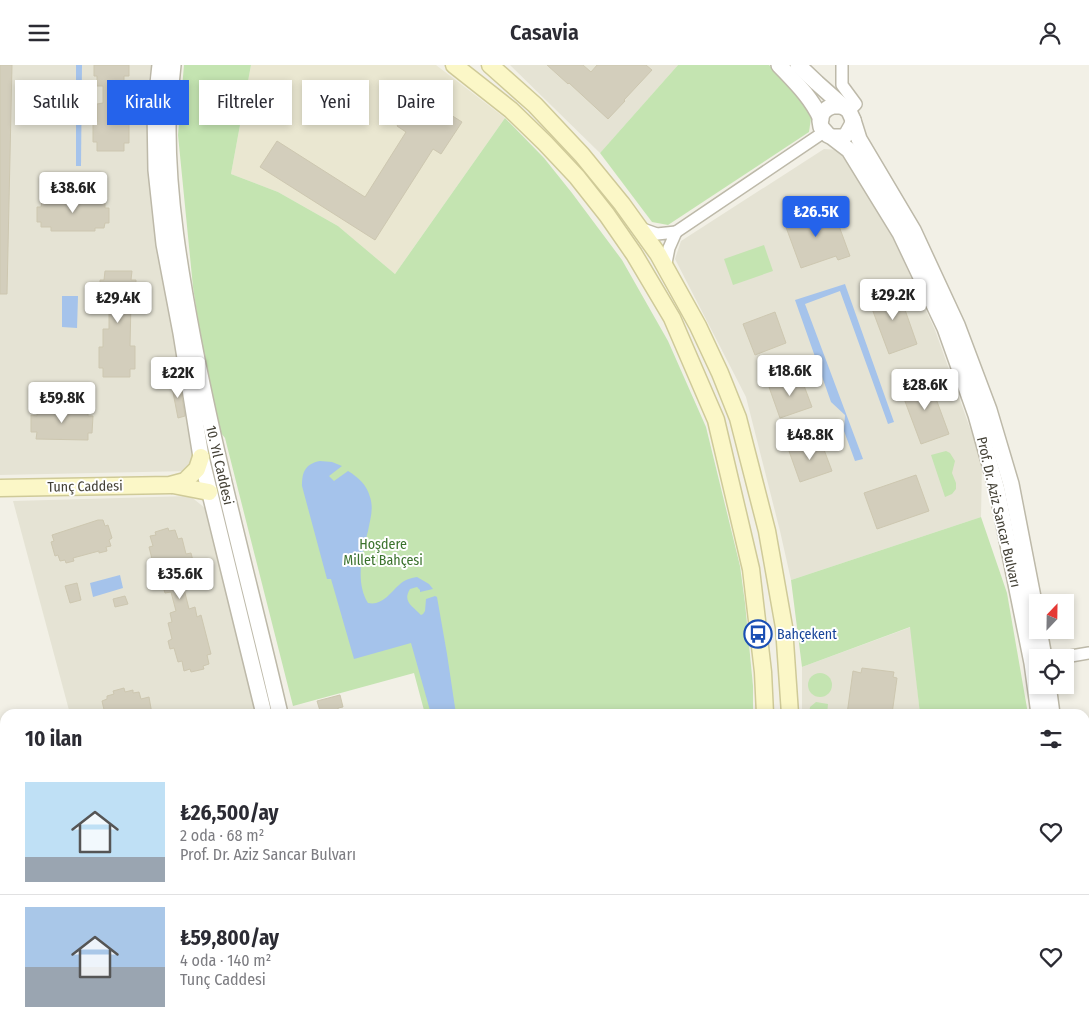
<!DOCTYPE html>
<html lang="tr">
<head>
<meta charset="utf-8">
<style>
	:root { --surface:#fff; --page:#f7f7f7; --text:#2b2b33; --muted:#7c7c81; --line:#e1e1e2; --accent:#2563eb }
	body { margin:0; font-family:"Fira Sans Condensed",sans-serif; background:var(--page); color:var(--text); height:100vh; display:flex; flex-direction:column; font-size:19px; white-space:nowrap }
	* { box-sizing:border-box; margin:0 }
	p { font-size:16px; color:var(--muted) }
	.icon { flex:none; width:28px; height:28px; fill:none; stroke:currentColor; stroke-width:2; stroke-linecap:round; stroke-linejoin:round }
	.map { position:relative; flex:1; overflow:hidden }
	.drawer { position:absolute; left:0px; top:644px; width:1090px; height:321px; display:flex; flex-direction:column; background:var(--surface); border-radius:15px 15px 0 0; box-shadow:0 2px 8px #0003 }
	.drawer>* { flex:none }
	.top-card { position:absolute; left:15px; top:15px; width:500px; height:45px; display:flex; gap:10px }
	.needle { width:32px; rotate:22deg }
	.buttons { position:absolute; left:1029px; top:529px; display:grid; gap:10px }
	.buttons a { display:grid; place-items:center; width:45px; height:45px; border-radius:0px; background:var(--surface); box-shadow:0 2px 8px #0003; font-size:25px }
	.price { position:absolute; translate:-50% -42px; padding:0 11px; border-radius:5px; background:#fff; color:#222; font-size:16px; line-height:32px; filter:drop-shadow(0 1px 2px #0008) }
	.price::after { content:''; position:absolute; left:50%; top:30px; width:15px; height:11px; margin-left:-8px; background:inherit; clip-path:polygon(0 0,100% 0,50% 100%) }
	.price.on { background:var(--accent); color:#fff }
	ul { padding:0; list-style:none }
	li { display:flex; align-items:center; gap:15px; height:125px; padding:0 25px }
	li+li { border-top:1px solid var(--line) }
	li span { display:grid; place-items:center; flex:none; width:140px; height:100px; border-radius:0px; color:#555 }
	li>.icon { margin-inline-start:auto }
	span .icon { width:60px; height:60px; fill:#fffc; stroke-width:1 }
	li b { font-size:21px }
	h2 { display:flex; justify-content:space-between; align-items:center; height:60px; padding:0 25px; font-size:21px }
	.pill { padding:0 18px; border-radius:0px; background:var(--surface); box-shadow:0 2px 8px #0003; font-size:18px; line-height:45px }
	.pill.on { background:var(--accent); color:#fff }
	header { display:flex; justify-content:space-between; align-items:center; height:65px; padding:0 25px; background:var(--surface); font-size:22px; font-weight:600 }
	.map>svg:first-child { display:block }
</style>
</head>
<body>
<header><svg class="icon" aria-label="menu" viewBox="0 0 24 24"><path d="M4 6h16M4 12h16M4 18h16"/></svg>Casavia<svg class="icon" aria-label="person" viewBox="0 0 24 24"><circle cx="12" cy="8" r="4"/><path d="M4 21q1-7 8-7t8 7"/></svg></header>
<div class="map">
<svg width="1089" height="964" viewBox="0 0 1089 964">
	<rect width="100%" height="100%" fill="#f2f0e6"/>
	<g fill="#e5e3d4">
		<polygon points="0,0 152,0 148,18 149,117 179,304 195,387 190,406 0,410"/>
		<polygon points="510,0 678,0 600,88"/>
		<polygon points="824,84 840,85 892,171 935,265 982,397 981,452 791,515 780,466 746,332 675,194 681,176"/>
		<polygon points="190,431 205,443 260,649 70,649 13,436"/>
		<polygon points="911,562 920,649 802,649 802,602"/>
		<polygon points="5,889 5,960 340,960 341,964 0,964 0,890"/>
	</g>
	<g fill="#f3ead2">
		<polygon points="5,724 5,889 0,890 0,725"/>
		<rect x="574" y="960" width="153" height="4"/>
	</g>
	<polygon fill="#eae7d1" points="251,0 436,0 505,53 395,209 338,161 278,127 231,109"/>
	<g fill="#c4e4b1">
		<polygon points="184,0 251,0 231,109 278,127 338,161 395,209 505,53 544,93 572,128 622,195 668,276 706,362 740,501 745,538 753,621 753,649 425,649 414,608 293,641 225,373 214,359 193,222 178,70"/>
		<polygon points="678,0 769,0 812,47 809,67 668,160 652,157 600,88"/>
		<polygon points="764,180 773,206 733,220 724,194"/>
		<polygon points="946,386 950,388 955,396 952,408 956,418 956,424 952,429 945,432 931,390"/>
		<polygon points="981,452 1007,528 1028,649 920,649 910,562 802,602 791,515"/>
		<circle cx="820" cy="620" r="12"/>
		<polygon points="816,637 828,639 827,649 809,649 810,642"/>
		<polygon points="390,960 574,960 574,964 392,964"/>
	</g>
	<g fill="#a5c3eb">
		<polygon points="76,0 82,0 81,101 76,101"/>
		<polygon points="845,219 894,357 888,359 840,226 805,239 863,394 855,396 844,366 845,350 831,337 795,235"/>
		<polygon points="62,231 78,231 77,263 62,262"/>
		<path d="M320,396L332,397L342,401L329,411L334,416L348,406C358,412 367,420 370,432C374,444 370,455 368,466C362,489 355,517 368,538C382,541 390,528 399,520C404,515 410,513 417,512L429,519L433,524L420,527V525L417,522L410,524C402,537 413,541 421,550L423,549L425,546L426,534L435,531L437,532L447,589L456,649H431L411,578L354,594L331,514H327L302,421C302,407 305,399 320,396Z"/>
		<polygon points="120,510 123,523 93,532 90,518"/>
	</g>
	<g fill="#d3cebc" stroke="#cdc7b0">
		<polygon points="0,0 12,0 7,229 0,229"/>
		<polygon points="94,0 129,0 129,11 124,11 124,56 129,56 129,78 124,78 124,86 97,86 97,77 93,77 93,56 97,57 97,39 103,38 103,21 97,21 97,11 94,11"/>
		<polygon points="547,0 583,0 591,7 597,0 646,0 652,5 624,35 625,36 608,54 569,18 568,19"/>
		<polygon points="418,29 462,57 441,89 433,84 375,175 260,102 277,76 365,132 406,67 397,61"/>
		<polygon points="52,132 95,133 95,137 105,137 105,143 109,143 109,158 105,158 104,163 95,163 95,166 51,166 51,162 41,162 41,157 37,157 37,142 41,142 42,136 52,136"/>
		<polygon points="832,142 850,191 838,195 836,191 801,203 783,154 797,149 799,154"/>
		<polygon points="105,206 132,206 131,215 136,215 135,237 131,237 130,281 135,281 135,304 130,304 130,312 103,312 103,303 99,303 99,282 103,282 103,264 109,264 109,246 104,246 104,237 100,237 100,215 104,215"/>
		<polygon points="897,222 917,279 889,289 868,233"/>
		<polygon points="775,247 786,278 755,290 743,259"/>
		<polygon points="800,310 812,342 780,353 769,322"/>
		<polygon points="928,312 949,369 921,379 900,323"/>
		<polygon points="179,315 185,351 178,353 171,317"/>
		<polygon points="37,344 88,345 88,351 93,351 92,368 88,368 88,375 36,374 37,367 31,367 31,350 37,351"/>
		<polygon points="820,374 832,406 800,417 789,386"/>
		<polygon points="916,410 929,446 877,464 864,428"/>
		<polygon points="98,455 103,455 105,461 108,460 112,473 109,475 111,481 106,482 107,486 99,488 99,486 73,493 74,496 66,498 65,495 60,496 58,490 55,491 51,477 54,476 52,470"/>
		<polygon points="168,463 169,466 175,465 178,474 182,473 186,489 191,488 193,496 188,498 191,512 187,514 190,523 184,524 189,544 195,542 197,552 201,550 211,589 207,590 209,599 203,601 204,604 191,607 190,604 184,606 182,596 178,597 174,583 170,584 168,576 172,574 168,558 172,557 170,548 176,546 171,527 165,528 162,519 158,520 154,506 150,507 148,499 153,498 149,482 153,481 150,471 156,470 155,467"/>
		<polygon points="77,518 81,535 70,538 65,521"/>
		<polygon points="125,531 128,539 115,542 113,534"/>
		<polygon points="862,603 894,607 893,612 897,613 892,649 847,649 853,606 861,608"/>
		<polygon points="124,623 125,627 133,625 133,628 139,627 141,634 149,632 152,649 105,649 102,636 107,634 107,631 114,629 113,626"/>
		<polygon points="340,630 343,642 338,643 339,649 321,649 317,636"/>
	</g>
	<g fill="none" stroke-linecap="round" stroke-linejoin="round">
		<g stroke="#bdb9a9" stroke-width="14">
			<g id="minor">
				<polyline points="842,0 842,20 856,39 849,46"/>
				<polyline points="640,163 657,169 676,167 669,183 665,203"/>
				<polyline points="676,167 824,67"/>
				<polyline points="1065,592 1089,588"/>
				<polyline points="766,964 772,960"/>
			</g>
		</g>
		<g stroke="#bdb9a9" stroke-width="18">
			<g id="tertiary">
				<polyline points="160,0 155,45 156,105 164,179 181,268 201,392 264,649"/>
				<path d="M173,0C171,21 168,43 168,64C168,134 180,205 193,274C217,400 251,524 280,649"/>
				<path d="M779,0C795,17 811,32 821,54"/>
				<polyline points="798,0 817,18 844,42"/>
				<polyline points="853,55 859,74 913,165 957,260 989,345 1011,419 1038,558"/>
				<polyline points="832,72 843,72 847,69 852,60 853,55 849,46 844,42 839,41 833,41 828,43 824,46 821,51 820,56 821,62 828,70 832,72 849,85 900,168 945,263 976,350 997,425 1032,598 1039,649"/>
				<polyline points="1039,565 1044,592"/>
				<polyline points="1048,620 1052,649"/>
				<polyline points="1085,928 1089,931"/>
				<polyline points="346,960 347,964"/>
				<polyline points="360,960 361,964"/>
				<polyline points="1055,960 1058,964"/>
			</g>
		</g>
		<g stroke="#cfca98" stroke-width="19">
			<g id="secondary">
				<polyline points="454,0 511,45 545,78 577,112 607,150 634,189 672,253 716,355 751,504 763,607 765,649"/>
				<polyline points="490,0 535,40 582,90 622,139 658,189 698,261 720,308 738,353 767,466 784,562 790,649"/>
				<polyline points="173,420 209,427"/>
				<polyline points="0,423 170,420 185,416 197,404 201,392"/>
				<polyline points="740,964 741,960"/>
				<polyline points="760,964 760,960"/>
			</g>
		</g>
		<use href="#minor" stroke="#fff" stroke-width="11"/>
		<use href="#tertiary" stroke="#fff" stroke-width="15"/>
		<use href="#secondary" stroke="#fbf7c7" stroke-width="16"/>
	</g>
	<defs>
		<g id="bus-ring" transform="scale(1.4375)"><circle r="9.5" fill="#fff" stroke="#1a4fb4" stroke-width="1.5"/><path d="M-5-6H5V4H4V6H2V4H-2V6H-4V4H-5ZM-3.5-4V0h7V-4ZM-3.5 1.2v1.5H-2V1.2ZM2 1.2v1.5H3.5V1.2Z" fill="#1a4fb4"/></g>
	</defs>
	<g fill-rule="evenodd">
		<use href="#bus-ring" x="758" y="569"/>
	</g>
	<g text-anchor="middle" stroke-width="4" stroke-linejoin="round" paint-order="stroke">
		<g font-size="14" fill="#444136" stroke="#fff">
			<text transform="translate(220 400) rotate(77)" y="5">10. Yıl Caddesi</text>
			<text transform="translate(85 421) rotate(-1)" y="5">Tunç Caddesi</text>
			<text transform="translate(999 447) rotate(77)" y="5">Prof. Dr. Aziz Sancar Bulvarı</text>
		</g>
		<g font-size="14" fill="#3b722d" stroke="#fff">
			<text x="383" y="484">Hoşdere<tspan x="383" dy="16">Millet Bahçesi</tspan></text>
		</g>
		<g font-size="14" fill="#164399" stroke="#fff" text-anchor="start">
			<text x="777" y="574">Bahçekent</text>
		</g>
	</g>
</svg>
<div class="buttons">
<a><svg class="needle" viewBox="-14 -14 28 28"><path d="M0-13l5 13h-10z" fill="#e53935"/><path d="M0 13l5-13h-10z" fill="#7c7c81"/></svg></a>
<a><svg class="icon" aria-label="locate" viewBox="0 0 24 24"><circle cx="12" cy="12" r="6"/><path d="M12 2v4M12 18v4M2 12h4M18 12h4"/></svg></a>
</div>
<b class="price" style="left:73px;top:149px">₺38.6K</b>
<b class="price on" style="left:816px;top:173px">₺26.5K</b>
<b class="price" style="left:893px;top:256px">₺29.2K</b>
<b class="price" style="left:118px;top:259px">₺29.4K</b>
<b class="price" style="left:790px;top:332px">₺18.6K</b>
<b class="price" style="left:178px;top:334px">₺22K</b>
<b class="price" style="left:925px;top:346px">₺28.6K</b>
<b class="price" style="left:62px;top:359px">₺59.8K</b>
<b class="price" style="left:810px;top:396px">₺48.8K</b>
<b class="price" style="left:180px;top:535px">₺35.6K</b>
<div class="top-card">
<a class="pill">Satılık</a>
<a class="pill on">Kiralık</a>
<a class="pill">Filtreler</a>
<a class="pill">Yeni</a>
<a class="pill">Daire</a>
</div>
<section class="drawer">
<h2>10 ilan<svg class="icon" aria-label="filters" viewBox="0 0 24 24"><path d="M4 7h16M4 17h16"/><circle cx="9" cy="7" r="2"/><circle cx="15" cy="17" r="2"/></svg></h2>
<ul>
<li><span style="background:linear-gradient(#bfe0f5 75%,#9aa5b1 0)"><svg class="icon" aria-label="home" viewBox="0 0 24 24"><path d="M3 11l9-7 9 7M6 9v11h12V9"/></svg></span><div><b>₺26,500/ay</b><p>2 oda · 68 m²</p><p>Prof. Dr. Aziz Sancar Bulvarı</p></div><svg class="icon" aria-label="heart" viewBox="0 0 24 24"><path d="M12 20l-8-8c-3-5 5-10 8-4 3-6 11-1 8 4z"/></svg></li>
<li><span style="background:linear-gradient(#a9c7e8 60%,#9aa5b1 0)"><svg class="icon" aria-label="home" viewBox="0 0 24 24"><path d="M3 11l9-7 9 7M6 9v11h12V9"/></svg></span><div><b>₺59,800/ay</b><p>4 oda · 140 m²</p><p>Tunç Caddesi</p></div><svg class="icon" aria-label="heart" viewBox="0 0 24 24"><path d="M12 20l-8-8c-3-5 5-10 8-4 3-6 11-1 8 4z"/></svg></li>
</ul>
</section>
</div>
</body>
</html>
